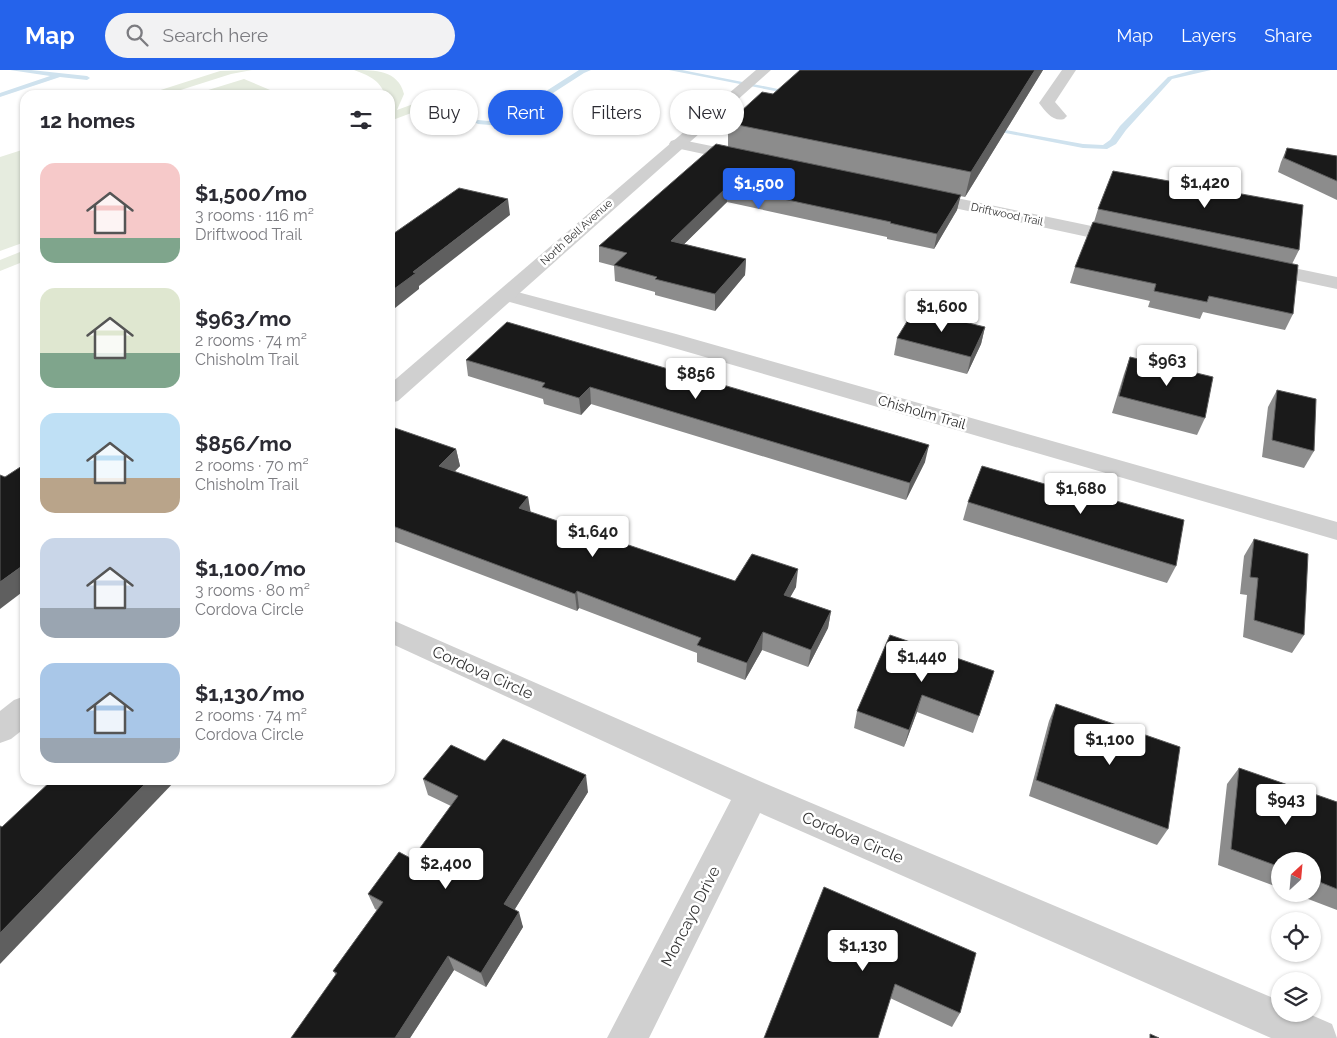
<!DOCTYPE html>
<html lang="en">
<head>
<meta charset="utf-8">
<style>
	:root { --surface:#fff; --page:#f2f2f3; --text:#2b2b33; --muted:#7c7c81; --accent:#2563eb }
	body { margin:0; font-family:Raleway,sans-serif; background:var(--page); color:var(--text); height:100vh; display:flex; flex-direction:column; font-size:19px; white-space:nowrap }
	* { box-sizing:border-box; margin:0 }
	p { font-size:16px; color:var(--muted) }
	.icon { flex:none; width:28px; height:28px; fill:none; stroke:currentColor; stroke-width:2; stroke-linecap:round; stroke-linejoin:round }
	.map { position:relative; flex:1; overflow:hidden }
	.side { position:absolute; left:20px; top:20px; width:375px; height:695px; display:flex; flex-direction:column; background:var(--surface); border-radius:15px; box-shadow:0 1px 4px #0004 }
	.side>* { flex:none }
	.top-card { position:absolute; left:410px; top:20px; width:475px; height:45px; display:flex; gap:10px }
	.needle { width:32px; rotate:26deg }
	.tools { position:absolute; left:1271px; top:782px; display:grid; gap:10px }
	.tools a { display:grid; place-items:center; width:50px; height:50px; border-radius:50%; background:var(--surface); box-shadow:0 1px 4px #0004; font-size:25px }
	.price { position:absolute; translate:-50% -42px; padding:0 11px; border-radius:5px; background:#fff; color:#222; font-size:16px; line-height:32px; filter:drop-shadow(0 1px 2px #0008) }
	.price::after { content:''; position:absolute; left:50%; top:30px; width:15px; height:11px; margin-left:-8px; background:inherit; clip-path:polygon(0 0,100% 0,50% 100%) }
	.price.on { background:var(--accent); color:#fff }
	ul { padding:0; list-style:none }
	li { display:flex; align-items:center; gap:15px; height:125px; padding:0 20px }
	li span { display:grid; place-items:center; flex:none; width:140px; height:100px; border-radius:15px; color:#555 }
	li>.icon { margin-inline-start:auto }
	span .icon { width:60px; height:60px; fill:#fffc; stroke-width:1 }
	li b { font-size:21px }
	h2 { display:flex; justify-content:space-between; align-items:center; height:60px; padding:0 20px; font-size:21px }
	.pill { padding:0 18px; border-radius:22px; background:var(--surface); box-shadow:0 1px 4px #0004; font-size:18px; line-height:45px }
	.pill.on { background:var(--accent); color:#fff }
	header { display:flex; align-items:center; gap:30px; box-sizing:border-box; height:70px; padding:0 25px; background:var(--accent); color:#fff }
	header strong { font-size:24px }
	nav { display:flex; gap:28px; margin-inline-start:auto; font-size:18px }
	.search { width:350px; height:45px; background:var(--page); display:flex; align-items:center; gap:12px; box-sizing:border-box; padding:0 18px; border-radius:28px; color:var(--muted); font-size:19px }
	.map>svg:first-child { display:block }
</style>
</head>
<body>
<header>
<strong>Map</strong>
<div class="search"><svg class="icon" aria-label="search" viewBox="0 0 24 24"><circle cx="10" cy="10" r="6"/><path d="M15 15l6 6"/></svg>Search here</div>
<nav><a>Map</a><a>Layers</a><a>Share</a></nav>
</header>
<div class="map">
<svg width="1337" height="968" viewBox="0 0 1337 968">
	<rect width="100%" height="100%" fill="#fff"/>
	<g fill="#e6ecdf">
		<polygon points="252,0 231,4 165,25 145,25 220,1"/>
		<path d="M354,0C375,0 398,0 404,24L397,40L435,26L446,30L390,51V25H385C380,10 368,5 354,0Z"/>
		<polygon points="244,9 282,25 192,25"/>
		<polygon points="25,79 25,172 0,181 0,87"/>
		<polygon points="25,180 25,191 0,201 0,190"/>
	</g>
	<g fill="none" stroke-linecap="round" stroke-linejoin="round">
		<g fill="#cfe2ee" fill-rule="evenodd">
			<polygon points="10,0 31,0 87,6 90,8 87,10 60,7 0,27 0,23 50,6"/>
			<polygon points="579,0 591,0 584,3 502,56 478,54 474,52 478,50 498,52"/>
			<polygon points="669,0 682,0 798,23 795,25"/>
			<polygon points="1194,0 1211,0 1172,9 1126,60 1116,74 1107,79 1083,78 985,59 989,57 1083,74 1103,75 1110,70 1120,56 1168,7"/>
		</g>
		<g fill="#d0d0d0" fill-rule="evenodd">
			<path d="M1062,0H1076L1055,32L1067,46L1064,49C1053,52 1046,42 1039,33Z"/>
			<polygon points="677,69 746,83 752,84 754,88 752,92 746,93 671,77 669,74 671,71"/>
			<polygon points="923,121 1125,163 1132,165 1134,169 1132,173 1125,175 917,130 914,126 917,122"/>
			<polygon points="1260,191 1337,207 1337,219 1253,201 1250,197 1253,193"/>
			<polygon points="506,219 676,264 1337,452 1337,470 660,274 499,229 496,225 499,221"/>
			<polygon points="390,549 764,713 1280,931 1280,944 1309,944 1332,954 1337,968 1271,968 760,743 649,968 607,968 731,730 390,573"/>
		</g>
		<g fill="#d0d0d0" fill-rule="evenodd">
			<polygon points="756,0 771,0 398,331 390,333 390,314"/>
			<polygon points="25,626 25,658 11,669 0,673 0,641 14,630"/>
		</g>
	</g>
	<g fill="#8c8c8c">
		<polygon points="1043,0 965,127 960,126 957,140 934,179 887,169 887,167 727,132 684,174 746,189 745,205 715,241 655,225 655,222 615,211 614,196 599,192 599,176 728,76 728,53 773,24"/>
		<polygon points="1287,78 1337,86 1337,130 1278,102 1281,92"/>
		<polygon points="1098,139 1299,180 1292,194 1293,244 1285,260 1203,242 1200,249 1148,237 1150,231 1070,213 1075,197 1094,152"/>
		<polygon points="507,252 925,392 906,430 591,334 581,345 544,334 543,329 468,306 466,290"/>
		<polygon points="985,257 981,274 967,304 894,285 897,268"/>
		<polygon points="1130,287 1205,348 1197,365 1112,343 1124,304"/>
		<polygon points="1277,320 1314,381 1304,398 1262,387 1268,337"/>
		<polygon points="390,359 456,379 460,396 454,402 528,427 530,442 735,511 796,517 790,527 831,541 828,558 808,597 762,580 745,610 697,592 697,583 579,538 577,541 390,470"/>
		<polygon points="1083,425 1176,496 1167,513 963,450 968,432"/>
		<polygon points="1254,469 1304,565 1292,583 1243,567 1247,525 1240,524 1244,486"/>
		<polygon points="890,565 979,646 973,663 917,642 904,677 854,658 857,641"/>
		<polygon points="1056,634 1168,759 1157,775 1029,726 1049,651"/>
		<polygon points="485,691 588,722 515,839 523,857 486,917 454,900 410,968 291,968 336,905 333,901 377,840 375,839 368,824 412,789 451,736 428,725 423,709"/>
		<polygon points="1239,698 1337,732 1337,840 1295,824 1312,824 1312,791 1280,791 1280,818 1218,795 1227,714"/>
		<polygon points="824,817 960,943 952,957 890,928"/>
	</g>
	<g fill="#5f5f5f">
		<polygon points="1035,0 1043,0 965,127 971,102"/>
		<polygon points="727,117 727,132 671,187 671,171"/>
		<polygon points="961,125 957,140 934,179 937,164"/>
		<polygon points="508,129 510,145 419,216 419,219 390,242 390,222 413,202"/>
		<polygon points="746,189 745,205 715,241 715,224"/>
		<polygon points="985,257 981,274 967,304 971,287"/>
		<polygon points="590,317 591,334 581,345 579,328"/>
		<polygon points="929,375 925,392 906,430 910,413"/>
		<polygon points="456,379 460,396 442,414 439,396"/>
		<polygon points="528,427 531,444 519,438"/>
		<polygon points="25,494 25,520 0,539 0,512"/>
		<polygon points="798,499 796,517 782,542 784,525"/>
		<polygon points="577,521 579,538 577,541 575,524"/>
		<polygon points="831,541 828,558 808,597 811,580"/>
		<polygon points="763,562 762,580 745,610 747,593"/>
		<polygon points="922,625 917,642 904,677 909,660"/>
		<polygon points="586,705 588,722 508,850 504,834"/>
		<polygon points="149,710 176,710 0,894 0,863"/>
		<polygon points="519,842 523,857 486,917 481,903"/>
		<polygon points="448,886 454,900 410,968 395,968"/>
	</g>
	<g fill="#1a1a1a" stroke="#5f5f5f">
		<polygon points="800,0 1035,0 971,102 728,53 762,22 773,24"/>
		<polygon points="716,74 961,125 937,164 890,153 891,152 727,117 671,171 746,189 715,224 655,209 657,207 614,195 627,183 599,176"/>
		<polygon points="1287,78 1337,86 1337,111 1284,88"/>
		<polygon points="1113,101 1303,135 1299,180 1098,139"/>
		<polygon points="459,118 508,129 413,202 416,203 390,222 390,166"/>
		<polygon points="1093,152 1298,195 1293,244 1209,226 1207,232 1154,221 1156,214 1075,197"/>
		<polygon points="914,240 985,257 971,287 897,268"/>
		<polygon points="507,252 929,375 910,413 590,317 579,328 542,317 545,313 466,290"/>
		<polygon points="1130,287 1213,307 1205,348 1119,326"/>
		<polygon points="1277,320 1316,329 1314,381 1272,370"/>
		<polygon points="392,357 456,379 439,396 528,427 519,438 735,511 752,484 798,499 784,525 831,541 811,580 763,562 747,593 697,575 701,568 577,521 575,524 390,455 390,359"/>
		<polygon points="25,394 25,494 0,512 0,405 5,407"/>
		<polygon points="982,396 1083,425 1084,422 1184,450 1176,496 968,432"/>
		<polygon points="1254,469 1308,484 1304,565 1254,550 1258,508 1250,507"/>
		<polygon points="890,565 994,601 979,646 922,625 909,660 857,641"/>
		<polygon points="1056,634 1180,677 1168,759 1036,710"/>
		<polygon points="503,669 586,705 504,834 519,842 481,903 448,886 395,968 291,968 337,903 333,901 383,832 368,824 399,782 412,789 458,726 423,709 451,675 485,691"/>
		<polygon points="1239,698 1337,732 1337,819 1312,809 1312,791 1280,791 1280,797 1231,779"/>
		<polygon points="52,710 149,710 0,863 0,756 2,757"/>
		<polygon points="824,817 976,883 960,943 895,914 878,968 764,968"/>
		<polygon points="1150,964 1159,968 1150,968"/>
	</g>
	<g text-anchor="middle" stroke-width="5" stroke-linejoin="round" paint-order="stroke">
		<g font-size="11" fill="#333" stroke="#fff">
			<text transform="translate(1007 144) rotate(12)" y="4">Driftwood Trail</text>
			<text transform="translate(576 162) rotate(-42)" y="4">North Bell Avenue</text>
		</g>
		<g font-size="14" fill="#333" stroke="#fff">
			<text transform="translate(922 342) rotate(16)" y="5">Chisholm Trail</text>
		</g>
		<g font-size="16" fill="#333" stroke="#fff">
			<text transform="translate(483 602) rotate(24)" y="6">Cordova Circle</text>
			<text transform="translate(853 767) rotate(23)" y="6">Cordova Circle</text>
			<text transform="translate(690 846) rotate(-63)" y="6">Moncayo Drive</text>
		</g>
	</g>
</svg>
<div class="tools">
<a><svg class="needle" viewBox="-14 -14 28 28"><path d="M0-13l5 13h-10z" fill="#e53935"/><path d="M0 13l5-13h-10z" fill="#7c7c81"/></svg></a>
<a><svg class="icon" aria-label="locate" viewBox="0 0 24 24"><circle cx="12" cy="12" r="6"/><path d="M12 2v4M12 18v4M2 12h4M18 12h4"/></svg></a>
<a><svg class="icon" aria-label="layers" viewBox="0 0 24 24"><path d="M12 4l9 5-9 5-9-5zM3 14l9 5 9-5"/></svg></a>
</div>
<b class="price" style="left:1205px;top:139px">$1,420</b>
<b class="price on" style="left:759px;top:140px">$1,500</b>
<b class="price" style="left:942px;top:263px">$1,600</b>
<b class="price" style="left:1167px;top:317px">$963</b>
<b class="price" style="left:696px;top:330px">$856</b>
<b class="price" style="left:1081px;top:445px">$1,680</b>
<b class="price" style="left:593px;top:488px">$1,640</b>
<b class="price" style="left:922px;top:613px">$1,440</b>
<b class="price" style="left:1110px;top:696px">$1,100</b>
<b class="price" style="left:1286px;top:756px">$943</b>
<b class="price" style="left:446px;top:820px">$2,400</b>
<b class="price" style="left:863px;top:902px">$1,130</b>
<div class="top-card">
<a class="pill">Buy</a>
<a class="pill on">Rent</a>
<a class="pill">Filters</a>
<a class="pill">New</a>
</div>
<section class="side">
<h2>12 homes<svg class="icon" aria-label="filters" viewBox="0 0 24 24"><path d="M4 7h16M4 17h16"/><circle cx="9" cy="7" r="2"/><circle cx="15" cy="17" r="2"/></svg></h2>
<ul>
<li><span style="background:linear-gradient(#f6c9c9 75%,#7fa58c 0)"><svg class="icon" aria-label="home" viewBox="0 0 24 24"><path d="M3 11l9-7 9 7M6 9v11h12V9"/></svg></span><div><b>$1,500/mo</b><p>3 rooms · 116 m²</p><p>Driftwood Trail</p></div></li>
<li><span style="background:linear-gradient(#dfe7d0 65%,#7fa58c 0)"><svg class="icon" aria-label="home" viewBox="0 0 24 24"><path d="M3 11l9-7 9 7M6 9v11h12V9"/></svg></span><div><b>$963/mo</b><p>2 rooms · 74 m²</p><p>Chisholm Trail</p></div></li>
<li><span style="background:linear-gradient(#bfe0f5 65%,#b9a48a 0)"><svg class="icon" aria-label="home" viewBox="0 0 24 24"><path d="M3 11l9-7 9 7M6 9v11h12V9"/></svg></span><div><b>$856/mo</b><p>2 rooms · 70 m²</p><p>Chisholm Trail</p></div></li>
<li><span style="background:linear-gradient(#c9d6e8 70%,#9aa5b1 0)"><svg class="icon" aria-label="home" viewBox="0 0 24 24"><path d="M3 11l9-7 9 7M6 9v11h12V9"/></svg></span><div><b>$1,100/mo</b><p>3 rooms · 80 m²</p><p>Cordova Circle</p></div></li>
<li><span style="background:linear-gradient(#a9c7e8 75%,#9aa5b1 0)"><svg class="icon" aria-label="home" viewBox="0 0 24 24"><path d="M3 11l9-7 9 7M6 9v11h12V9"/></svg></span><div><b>$1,130/mo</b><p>2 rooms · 74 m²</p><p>Cordova Circle</p></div></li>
</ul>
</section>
</div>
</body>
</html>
